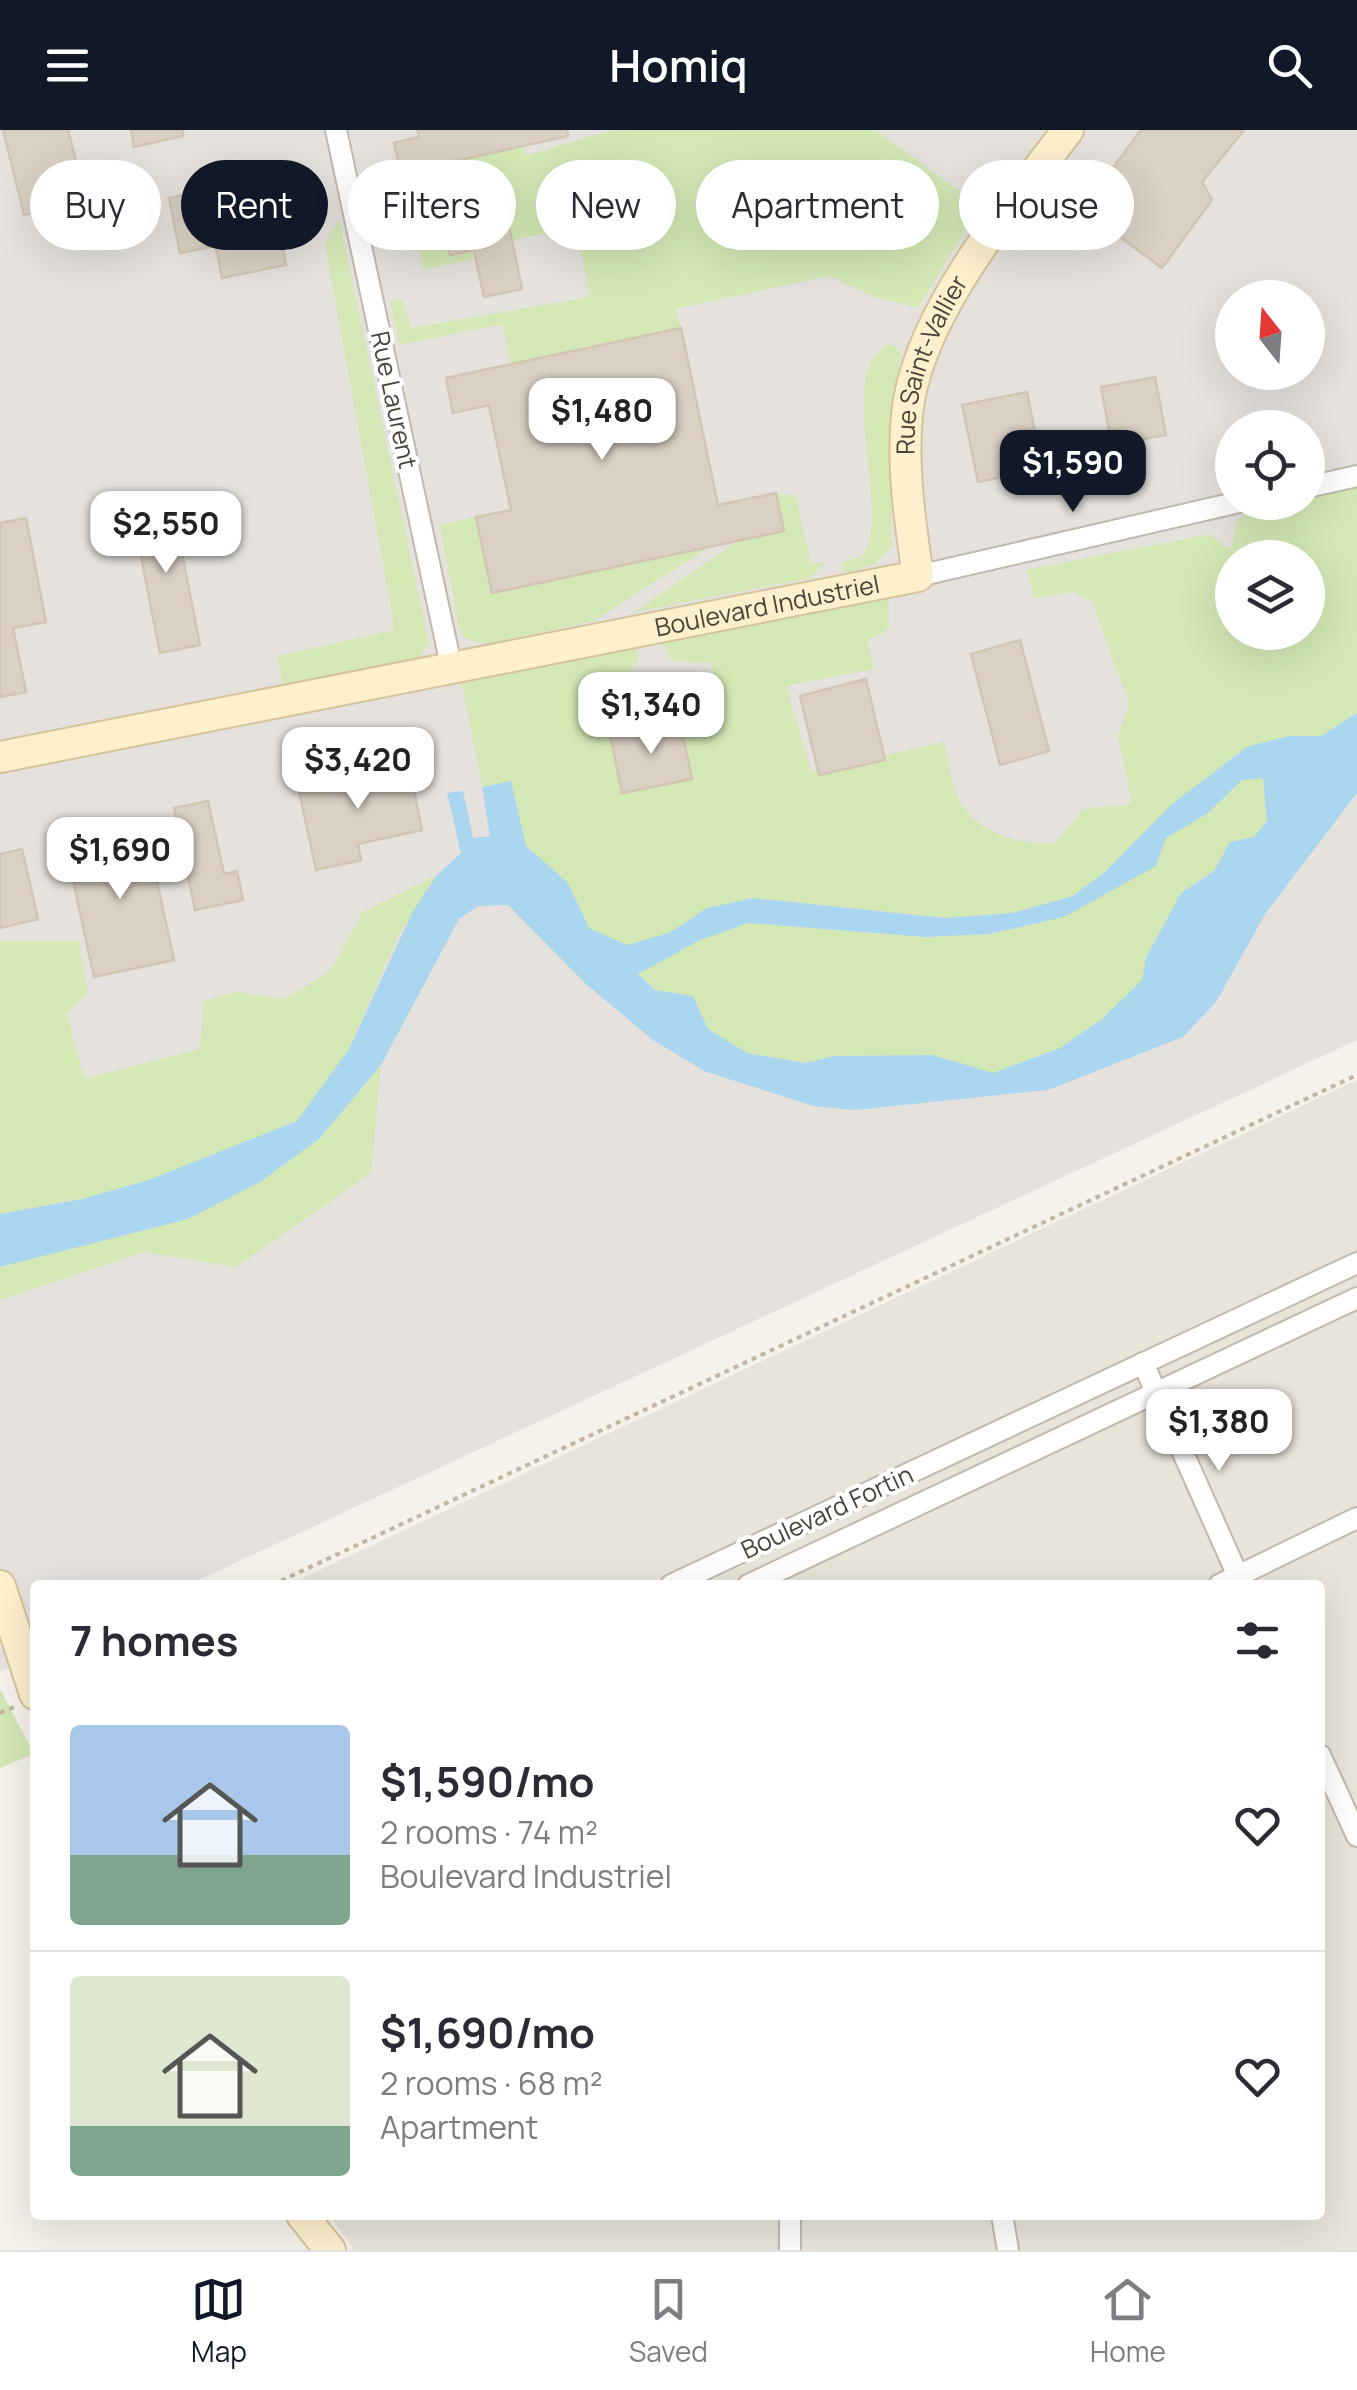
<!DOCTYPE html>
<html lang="en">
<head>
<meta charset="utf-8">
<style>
	:root { --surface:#fff; --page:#f7f7f7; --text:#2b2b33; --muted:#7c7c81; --line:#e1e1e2; --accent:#111827 }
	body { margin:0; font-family:Manrope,sans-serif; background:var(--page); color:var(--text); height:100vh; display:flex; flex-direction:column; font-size:38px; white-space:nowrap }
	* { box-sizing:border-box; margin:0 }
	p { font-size:32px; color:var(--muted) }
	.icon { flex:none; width:55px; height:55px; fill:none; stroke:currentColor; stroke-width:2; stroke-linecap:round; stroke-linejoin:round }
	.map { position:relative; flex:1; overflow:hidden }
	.details { position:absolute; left:30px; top:1450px; width:1295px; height:640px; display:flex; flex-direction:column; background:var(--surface); border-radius:10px; box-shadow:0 10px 40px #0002 }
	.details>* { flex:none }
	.hud { position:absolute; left:30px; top:30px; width:1298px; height:90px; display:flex; gap:20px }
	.needle { width:65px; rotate:343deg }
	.controls { position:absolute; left:1215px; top:150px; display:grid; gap:20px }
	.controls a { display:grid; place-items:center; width:110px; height:110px; border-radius:50%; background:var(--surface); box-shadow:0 10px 40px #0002; font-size:50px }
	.price { position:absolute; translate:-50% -85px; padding:0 22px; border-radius:20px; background:#fff; color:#222; font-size:32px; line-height:65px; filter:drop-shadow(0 2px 5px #0008) }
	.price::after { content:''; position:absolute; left:50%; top:60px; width:30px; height:22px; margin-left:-15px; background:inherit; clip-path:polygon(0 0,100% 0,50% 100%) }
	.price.selected { background:var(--accent); color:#fff }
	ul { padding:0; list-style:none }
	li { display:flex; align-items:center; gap:30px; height:250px; padding:0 40px }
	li+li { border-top:2px solid var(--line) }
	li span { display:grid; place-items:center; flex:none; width:280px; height:200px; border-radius:10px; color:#555 }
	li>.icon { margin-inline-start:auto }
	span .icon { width:120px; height:120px; fill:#fffc; stroke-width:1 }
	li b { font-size:42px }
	h2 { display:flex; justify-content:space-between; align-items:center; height:120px; padding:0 40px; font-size:42px }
	.pill { padding:0 35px; border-radius:45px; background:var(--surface); box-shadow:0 10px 40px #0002; font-size:35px; line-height:90px }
	.pill.selected { background:var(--accent); color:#fff }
	header { display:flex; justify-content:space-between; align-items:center; height:130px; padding:0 40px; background:var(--accent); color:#fff; font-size:45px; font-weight:600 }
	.dock { display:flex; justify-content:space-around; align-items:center; height:140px; border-top:2px solid var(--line); background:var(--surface); font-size:28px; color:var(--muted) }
	.dock a { display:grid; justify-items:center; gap:5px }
	.dock .selected { color:var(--accent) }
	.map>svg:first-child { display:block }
</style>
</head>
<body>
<header><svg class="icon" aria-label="menu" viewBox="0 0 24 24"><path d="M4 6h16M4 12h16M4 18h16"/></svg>Homiq<svg class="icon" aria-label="search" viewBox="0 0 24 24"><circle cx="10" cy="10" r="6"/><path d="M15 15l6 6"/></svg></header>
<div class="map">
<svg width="1357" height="2120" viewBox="0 0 1357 2120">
	<rect width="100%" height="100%" fill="#f5f2eb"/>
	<polygon fill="#e9e4d9" points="1357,950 1357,2120 354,2120 329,2085 1320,2085 1320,1455 288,1455"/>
	<path fill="#e5e1dc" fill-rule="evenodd" d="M0,0H1357V910L188,1455H35V1526L0,1542ZM1232,168H1308V242H1232ZM1232,298H1308V372H1232ZM1232,428H1308V502H1232Z"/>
	<g fill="#d3e8b5" fill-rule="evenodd">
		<polygon points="612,0 875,0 980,76 918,178 878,168 829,146 675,179 681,198 511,234 502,194 400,215 390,172 402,169 411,198 590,167 576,98 512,110 501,59 408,78 401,43 523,16 527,25"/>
		<polygon points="442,87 450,124 474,120 476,128 423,140 413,92"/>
		<polygon points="339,89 429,514 418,528 407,532 283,554 277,526 395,500 325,114"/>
		<path d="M892,214L901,223L889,296L892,417L874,435L843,443L841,432L861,427C895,389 830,230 892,214Z"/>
		<path d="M1357,347V583L1321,606H1288L1173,674L1105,742L1073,766L1012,783L945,788L753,768L707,778L669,803L627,815L589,798L568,753L526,717L511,651L482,657L462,554L636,516L638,530L621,557L628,601L611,605L623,663L692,649L675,576L681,569H709L718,562L711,533L672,531L662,512L889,468V495L881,505L867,509L874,539L786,556L812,642L944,612C948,630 951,650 958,667C971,702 1022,716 1054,713L1084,679L1132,674L1118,606L1129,573L1092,472L1074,462L1034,468L1026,440L1210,404L1224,417H1232L1237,391L1254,376L1308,372V359ZM1232,428H1308V502H1232Z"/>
		<polygon points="776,363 796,366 811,434 826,432 811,448 635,482 738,411"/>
		<polygon points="476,387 709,417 594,491 486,514 464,508 459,497 440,395"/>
		<polygon points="1263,647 1267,691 1254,707 1230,712 1214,741 1182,762 1146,827 1143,850 1101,890 1060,918 992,943 932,925 834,926 805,933 747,923 708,900 693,866 655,860 638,843 700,810 748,793 925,807 989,804 1064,787 1106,761 1166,708 1208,683 1242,650"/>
		<polygon points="437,745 398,806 349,919 297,991 149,1050 82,1069 0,1084 0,811 79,811 88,862 67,884 84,949 200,919 204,871 236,862 285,869 330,841 362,783"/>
		<polygon points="381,935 371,1043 236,1137 144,1122 0,1170 0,1137 188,1089 319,1009"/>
		<polygon points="0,1559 34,1624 0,1638"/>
	</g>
	<path fill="#aad6f0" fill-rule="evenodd" d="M1357,583V663L1265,784L1216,872L1183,907L1048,960L855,980L813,976L704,941L653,910L586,854L508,775L478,776L459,789L381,935L319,1009L260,1052L188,1089L0,1137V1084L82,1069L149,1050L297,991L349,919L413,781L437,745L461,723L447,663L463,661L473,708L490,706L482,657L511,651L526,716L568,753L589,798L627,815L669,803L707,778L753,768L945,788L1012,783L1073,766L1105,742L1172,674L1247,617L1288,606H1321ZM1263,648L1267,691L1254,707L1230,712L1214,741L1182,762L1146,827L1142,850L1101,890L1060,918L993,943L933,925L834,926L805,933L747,923L708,899L693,866L655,860L638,844L700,810L748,793L925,807L989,804L1064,787L1156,736L1166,708L1208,683L1242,650Z"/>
	<g fill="#dad0c4" stroke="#d2c5b4" stroke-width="2.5">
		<polygon points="3,0 68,0 86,69 24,85"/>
		<polygon points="131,0 183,0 183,6 134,17"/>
		<polygon points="417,0 567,0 568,6 401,43 394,13 419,7"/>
		<polygon points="1141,0 1244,0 1202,52 1212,70 1162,138 1082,79"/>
		<polygon points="296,42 309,109 282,114 286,135 222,148 216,116 180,123 169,68"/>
		<polygon points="501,58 522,159 484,167 474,120 450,125 439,72"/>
		<polygon points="681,198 718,375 776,363 784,401 492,463 476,387 511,380 489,275 453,283 446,248"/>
		<polygon points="1155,247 1166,305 1112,315 1101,257"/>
		<polygon points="1027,262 1042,339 978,352 962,275"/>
		<polygon points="171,368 200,515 160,523 131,376"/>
		<polygon points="26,388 46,492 13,498 26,562 0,567 0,393"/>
		<polygon points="1020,510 1049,621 1000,635 971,524"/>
		<polygon points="866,549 885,630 819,645 800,566"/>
		<polygon points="680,591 692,649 622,663 610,605"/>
		<polygon points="408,632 422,700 358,714 361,730 316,740 298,656"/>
		<polygon points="208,671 224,744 237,741 243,770 195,780 174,678"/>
		<polygon points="145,696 174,830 94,847 65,714"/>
		<polygon points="22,719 38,789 0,798 0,724"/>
	</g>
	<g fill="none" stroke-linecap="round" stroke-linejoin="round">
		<g stroke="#c1b9ae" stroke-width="24">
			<g id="street">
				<polyline points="336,0 452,540"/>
				<polyline points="1308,357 1357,346"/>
				<polyline points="918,446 1239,372"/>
				<polyline points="1143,1233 1242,1455"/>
				<polyline points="671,1455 1357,1133"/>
				<polyline points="748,1455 1357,1168"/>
				<polyline points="1219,1455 1357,1388"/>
				<polyline points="1320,1625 1357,1706"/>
				<polyline points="1002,2085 1008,2120"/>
				<polyline points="790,2120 790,2085"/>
			</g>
		</g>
		<g stroke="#d4c39b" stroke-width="34">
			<g id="secondary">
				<path id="s1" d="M0,627L918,446C910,393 902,338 907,285C916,186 1010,77 1068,0"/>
				<polyline points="0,1456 35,1564"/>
				<polyline points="302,2085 330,2120"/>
			</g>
		</g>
		<g stroke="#c3b59f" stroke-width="4" stroke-dasharray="5 5" stroke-linecap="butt">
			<polyline points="272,1455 1357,945"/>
			<polyline points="0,1583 14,1577"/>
		</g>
		<use href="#street" stroke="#fff" stroke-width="20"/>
		<use href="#secondary" stroke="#fef0cd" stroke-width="30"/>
	</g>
	<g text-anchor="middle" stroke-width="8" stroke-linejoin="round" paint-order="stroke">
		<g font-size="25" fill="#4a4339" stroke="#fff">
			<text dy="9" stroke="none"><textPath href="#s1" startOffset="1152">Rue Saint-Vallier</textPath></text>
			<text transform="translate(394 270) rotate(78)" y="9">Rue Laurent</text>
			<text dy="9" stroke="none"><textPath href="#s1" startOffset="782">Boulevard Industriel</textPath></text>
			<text transform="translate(827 1382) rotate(-25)" y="9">Boulevard Fortin</text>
		</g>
	</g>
</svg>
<div class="controls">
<a><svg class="needle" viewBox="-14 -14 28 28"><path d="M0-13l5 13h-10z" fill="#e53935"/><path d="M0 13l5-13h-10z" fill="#7c7c81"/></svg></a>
<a><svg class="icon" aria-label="locate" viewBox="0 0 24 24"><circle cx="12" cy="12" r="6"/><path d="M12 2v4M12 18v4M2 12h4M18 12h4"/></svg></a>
<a><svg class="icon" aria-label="layers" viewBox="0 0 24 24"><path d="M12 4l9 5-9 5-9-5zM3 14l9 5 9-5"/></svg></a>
</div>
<b class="price" style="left:602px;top:333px">$1,480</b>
<b class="price selected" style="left:1073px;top:385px">$1,590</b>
<b class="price" style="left:166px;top:446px">$2,550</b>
<b class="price" style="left:651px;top:627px">$1,340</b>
<b class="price" style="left:358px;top:682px">$3,420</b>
<b class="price" style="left:120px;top:772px">$1,690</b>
<b class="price" style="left:1219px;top:1344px">$1,380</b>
<div class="hud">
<a class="pill">Buy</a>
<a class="pill selected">Rent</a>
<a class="pill">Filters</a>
<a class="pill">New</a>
<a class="pill">Apartment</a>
<a class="pill">House</a>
</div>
<section class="details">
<h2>7 homes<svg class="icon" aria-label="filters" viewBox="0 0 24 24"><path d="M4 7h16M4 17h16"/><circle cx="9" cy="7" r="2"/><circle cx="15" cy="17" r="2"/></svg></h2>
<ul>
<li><span style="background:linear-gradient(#a9c7e8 65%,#7fa58c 0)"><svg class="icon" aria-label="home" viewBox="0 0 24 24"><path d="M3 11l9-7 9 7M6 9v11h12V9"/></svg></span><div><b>$1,590/mo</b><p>2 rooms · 74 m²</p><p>Boulevard Industriel</p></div><svg class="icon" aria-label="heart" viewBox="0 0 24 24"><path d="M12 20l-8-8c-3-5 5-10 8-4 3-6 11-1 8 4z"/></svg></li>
<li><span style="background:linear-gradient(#dfe7d0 75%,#7fa58c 0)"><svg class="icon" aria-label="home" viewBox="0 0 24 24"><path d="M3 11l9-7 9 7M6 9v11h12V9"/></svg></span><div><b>$1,690/mo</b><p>2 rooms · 68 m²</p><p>Apartment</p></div><svg class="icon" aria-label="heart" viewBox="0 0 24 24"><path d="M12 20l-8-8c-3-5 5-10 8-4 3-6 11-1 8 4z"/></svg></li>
</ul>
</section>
</div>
<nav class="dock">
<a class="selected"><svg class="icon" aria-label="map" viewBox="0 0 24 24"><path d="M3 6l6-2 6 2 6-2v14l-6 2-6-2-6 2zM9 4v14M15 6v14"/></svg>Map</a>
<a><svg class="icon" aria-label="saved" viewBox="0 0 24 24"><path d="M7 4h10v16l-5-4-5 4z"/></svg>Saved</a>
<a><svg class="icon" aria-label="home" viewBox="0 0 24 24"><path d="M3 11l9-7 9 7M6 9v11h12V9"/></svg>Home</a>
</nav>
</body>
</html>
